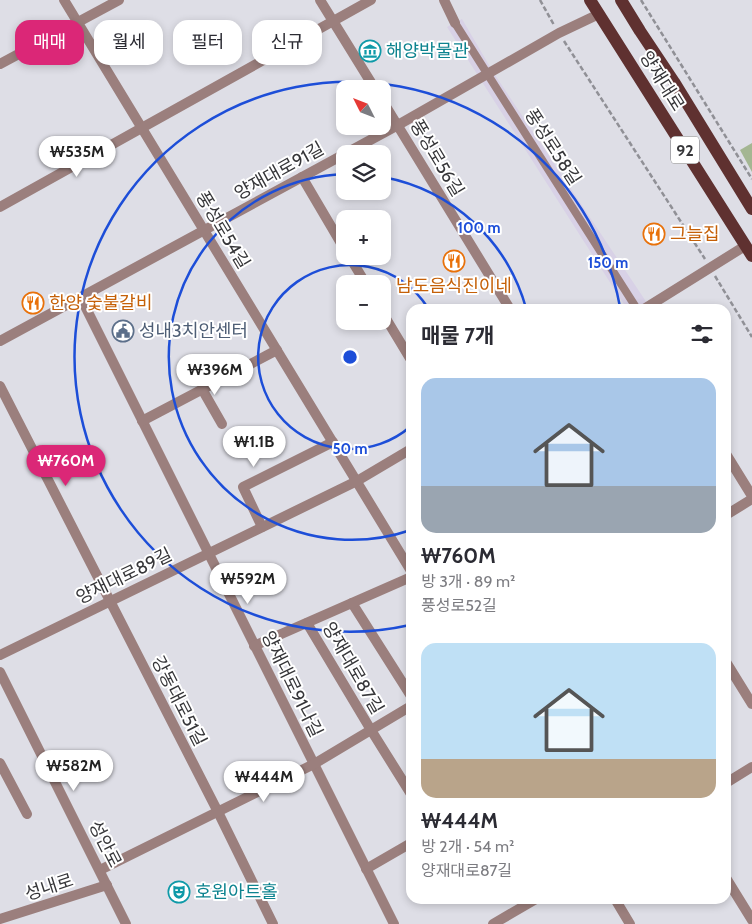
<!DOCTYPE html>
<html lang="ko">
<head>
<meta charset="utf-8">
<style>
	:root { --surface:#fff; --page:#f2f2f3; --text:#2b2b33; --muted:#7c7c81; --accent:#db2777 }
	body { margin:0; font-family:Cabin,"Noto Sans KR",sans-serif; background:var(--page); color:var(--text); height:100vh; display:flex; flex-direction:column; font-size:19px; white-space:nowrap }
	* { box-sizing:border-box; margin:0 }
	p { font-size:16px; color:var(--muted) }
	.icon { flex:none; width:28px; height:28px; fill:none; stroke:currentColor; stroke-width:2; stroke-linecap:round; stroke-linejoin:round }
	.map { position:relative; flex:1; overflow:hidden }
	.side { position:absolute; left:406px; top:304px; width:325px; height:600px; display:flex; flex-direction:column; background:var(--surface); border-radius:15px; box-shadow:0 2px 8px #0003 }
	.side>* { flex:none }
	.hud { position:absolute; left:15px; top:20px; width:316px; height:45px; display:flex; gap:10px }
	.needle { width:32px; rotate:312deg }
	.buttons { position:absolute; left:336px; top:80px; display:grid; gap:10px }
	.buttons a { display:grid; place-items:center; width:55px; height:55px; border-radius:10px; background:var(--surface); box-shadow:0 2px 8px #0003; font-size:25px }
	.price { position:absolute; translate:-50% -42px; padding:0 11px; border-radius:18px; background:#fff; color:#222; font-size:16px; line-height:32px; filter:drop-shadow(0 1px 2px #0008) }
	.price::after { content:''; position:absolute; left:50%; top:30px; width:15px; height:11px; margin-left:-8px; background:inherit; clip-path:polygon(0 0,100% 0,50% 100%) }
	.price.current { background:var(--accent); color:#fff }
	ul { padding:0; list-style:none }
	li { display:grid; align-content:center; gap:10px; height:265px; padding:0 15px }
	li span { display:grid; place-items:center; height:155px; border-radius:15px; color:#555 }
	li>.icon { margin-inline-start:auto }
	span .icon { width:90px; height:90px; fill:#fffc; stroke-width:1 }
	li b { font-size:21px }
	h2 { display:flex; justify-content:space-between; align-items:center; height:60px; padding:0 15px; font-size:21px }
	.chip { padding:0 18px; border-radius:15px; background:var(--surface); box-shadow:0 2px 8px #0003; font-size:18px; line-height:45px }
	.chip.current { background:var(--accent); color:#fff }
	.map>svg:first-child { display:block }
</style>
</head>
<body>
<div class="map">
<svg width="752" height="924" viewBox="0 0 752 924">
	<rect width="100%" height="100%" fill="#dedee6"/>
	<polygon fill="#d8d1e6" points="462,19 493,72 649,306 644,309 627,309 447,27"/>
	<polygon fill="#a4b692" points="752,143 752,172 740,150"/>
	<g fill="none" stroke-linecap="round" stroke-linejoin="round">
		<g stroke="#909096" stroke-width="2.5" stroke-dasharray="5 2.5" stroke-linecap="butt">
			<polyline points="540,0 554,25"/>
			<polyline points="641,0 752,179"/>
			<polyline points="564,41 705,259"/>
			<polyline points="715,276 752,337"/>
		</g>
		<polyline stroke="#9b7f7d" stroke-width="8" points="455,23 637,309"/>
		<g stroke="#9b7f7d" stroke-width="10">
			<polyline points="64,0 411,571"/>
			<polyline points="320,0 375,89"/>
			<polyline points="444,0 455,23"/>
			<polyline points="382,100 510,309"/>
			<polyline points="302,177 345,250"/>
			<polyline points="0,207 371,0"/>
			<polyline points="349,256 366,284"/>
			<polyline points="81,298 394,924"/>
			<polyline points="644,309 745,246"/>
			<polyline points="382,312 411,360"/>
			<polyline points="0,341 398,125 559,33 599,14"/>
			<polyline points="0,386 218,812 273,924"/>
			<polyline points="202,389 222,424"/>
			<polyline points="142,421 277,350"/>
			<polyline points="726,454 752,496"/>
			<polyline points="726,515 752,499"/>
			<polyline points="262,527 243,487 333,442"/>
			<polyline points="352,603 411,696"/>
			<polyline points="307,623 371,730 411,794"/>
			<polyline points="254,646 411,577"/>
			<polyline points="0,655 357,481 411,449"/>
			<polyline points="726,662 752,704"/>
			<polyline points="0,763 27,814"/>
			<polyline points="726,783 752,767"/>
			<polyline points="366,869 411,843"/>
			<polyline points="100,870 314,764 411,706"/>
			<polyline points="726,878 752,920"/>
			<polyline points="615,899 630,924"/>
			<polyline points="493,924 536,899"/>
		</g>
		<g stroke="#9b7f7d" stroke-width="10">
			<polyline points="0,64 119,0"/>
			<polyline points="0,672 126,924"/>
			<polyline points="0,919 107,885"/>
		</g>
		<g stroke="#5f3130" stroke-width="12">
			<polyline points="590,0 752,256"/>
			<polyline points="621,0 640,31 674,82 752,209"/>
		</g>
	</g>
	<g fill="none" stroke="#1d4ed8" stroke-width="2.5">
		<path d="M411 426A92 92 0 1 1 428 308"/>
		<path d="M411 530A183 183 0 1 1 344 174M383 177A183 183 0 0 1 526 308"/>
		<path d="M410 625A275 275 0 1 1 620 307"/>
	</g>
	<defs>
		<g id="museum-ring" transform="scale(1.125)"><circle r="9.5" fill="#fff" stroke="#0f9aa8" stroke-width="1.5"/><path d="M0-6L6-3V-2H-6V-3ZM-5-1h2V3h-2ZM-1-1h2V3h-2ZM3-1h2V3H3ZM-6 4H6V6H-6Z" fill="#0f9aa8"/></g>
		<g id="restaurant-ring" transform="scale(1.125)"><circle r="9.5" fill="#fff" stroke="#e8710a" stroke-width="1.5"/><path d="M-5-6h1v4h1v-4h1v4h1v-4h1v5L-1.5 .5V6h-2V.5L-5-1ZM5-6V6H3V1.5H1.5Q1.5-4 5-6Z" fill="#e8710a"/></g>
		<g id="civic-ring" transform="scale(1.125)"><circle r="9.5" fill="#fff" stroke="#5c6f8a" stroke-width="1.5"/><path d="M-.6-6.5H3V-4.5H.6V-3L4-1V1h2V6H-6V1h2V-1L-.6-3ZM-1.2 2.5V6h2.4V2.5Z" fill="#5c6f8a"/></g>
		<g id="theatre-ring" transform="scale(1.125)"><circle r="9.5" fill="#fff" stroke="#0f9aa8" stroke-width="1.5"/><path d="M-5-5.5Q0-4 5-5.5V0Q5 5 0 6Q-5 5-5 0ZM-3.3-2.5H-1v1.5H-3.3ZM1-2.5H3.3v1.5H1ZM-2.8 1Q0 5.5 2.8 1Z" fill="#0f9aa8"/></g>
	</defs>
	<g fill-rule="evenodd">
		<use href="#museum-ring" x="370" y="51"/>
		<use href="#restaurant-ring" x="654" y="234"/>
		<use href="#restaurant-ring" x="454" y="261"/>
		<use href="#restaurant-ring" x="33" y="303"/>
		<use href="#civic-ring" x="123" y="331"/>
		<use href="#theatre-ring" x="179" y="892"/>
	</g>
	<g text-anchor="middle" stroke-width="4" stroke-linejoin="round" paint-order="stroke">
		<rect fill="#fff" stroke="#727274" stroke-width="1" x="671" y="136.5" width="28" height="27" rx="4"/>
		<g font-size="16" font-weight="bold" fill="#363639">
			<text x="685" y="156">92</text>
		</g>
		<g font-size="18" fill="#0d838f" stroke="#fff" text-anchor="start">
			<text x="386" y="57">해양박물관</text>
			<text x="195" y="898">호원아트홀</text>
		</g>
		<g font-size="18" fill="#363639" stroke="#fff">
			<text transform="translate(662 81) rotate(58)" y="6">양재대로</text>
			<text transform="translate(553 147) rotate(57)" y="6">풍성로58길</text>
			<text transform="translate(437 158) rotate(59)" y="6">풍성로56길</text>
			<text transform="translate(279 171) rotate(-29)" y="6">양재대로91길</text>
			<text transform="translate(223 230) rotate(59)" y="6">풍성로54길</text>
			<text transform="translate(124 576) rotate(-26)" y="6">양재대로89길</text>
			<text transform="translate(353 668) rotate(60)" y="6">양재대로87길</text>
			<text transform="translate(292 684) rotate(64)" y="6">양재대로91나길</text>
			<text transform="translate(179 701) rotate(63)" y="6">강동대로51길</text>
			<text transform="translate(105 844) rotate(63)" y="6">성안로</text>
			<text transform="translate(49 887) rotate(-18)" y="6">성내로</text>
		</g>
		<g font-size="18" fill="#c56008" stroke="#fff" text-anchor="start">
			<text x="670" y="240">그늘집</text>
			<text x="454" y="292" text-anchor="middle">남도음식진이네</text>
			<text x="49" y="309">한양 숯불갈비</text>
		</g>
		<g font-size="18" fill="#4e5e75" stroke="#fff" text-anchor="start">
			<text x="139" y="337">성내3치안센터</text>
		</g>
	</g>
	<circle cx="350" cy="357" r="8" fill="#1d4ed8" stroke="#fff" stroke-width="2.5"/>
	<g font-size="15" text-anchor="middle" font-weight="bold" fill="#1d4ed8" stroke="#fff" stroke-width="4" stroke-linejoin="round" paint-order="stroke">
		<text x="479" y="233">100 m</text>
		<text x="608" y="268">150 m</text>
		<text x="350" y="454">50 m</text>
	</g>
</svg>
<div class="buttons">
<a><svg class="needle" viewBox="-14 -14 28 28"><path d="M0-13l5 13h-10z" fill="#e53935"/><path d="M0 13l5-13h-10z" fill="#7c7c81"/></svg></a>
<a><svg class="icon" aria-label="layers" viewBox="0 0 24 24"><path d="M12 4l9 5-9 5-9-5zM3 14l9 5 9-5"/></svg></a>
<a>+</a>
<a>−</a>
</div>
<b class="price" style="left:77px;top:178px">₩535M</b>
<b class="price" style="left:215px;top:396px">₩396M</b>
<b class="price" style="left:254px;top:468px">₩1.1B</b>
<b class="price current" style="left:66px;top:487px">₩760M</b>
<b class="price" style="left:248px;top:605px">₩592M</b>
<b class="price" style="left:74px;top:792px">₩582M</b>
<b class="price" style="left:264px;top:803px">₩444M</b>
<div class="hud">
<a class="chip current">매매</a>
<a class="chip">월세</a>
<a class="chip">필터</a>
<a class="chip">신규</a>
</div>
<section class="side">
<h2>매물 7개<svg class="icon" aria-label="filters" viewBox="0 0 24 24"><path d="M4 7h16M4 17h16"/><circle cx="9" cy="7" r="2"/><circle cx="15" cy="17" r="2"/></svg></h2>
<ul>
<li><span style="background:linear-gradient(#a9c7e8 70%,#9aa5b1 0)"><svg class="icon" aria-label="home" viewBox="0 0 24 24"><path d="M3 11l9-7 9 7M6 9v11h12V9"/></svg></span><div><b>₩760M</b><p>방 3개 · 89 m²</p><p>풍성로52길</p></div></li>
<li><span style="background:linear-gradient(#bfe0f5 75%,#b9a48a 0)"><svg class="icon" aria-label="home" viewBox="0 0 24 24"><path d="M3 11l9-7 9 7M6 9v11h12V9"/></svg></span><div><b>₩444M</b><p>방 2개 · 54 m²</p><p>양재대로87길</p></div></li>
</ul>
</section>
</div>
</body>
</html>
